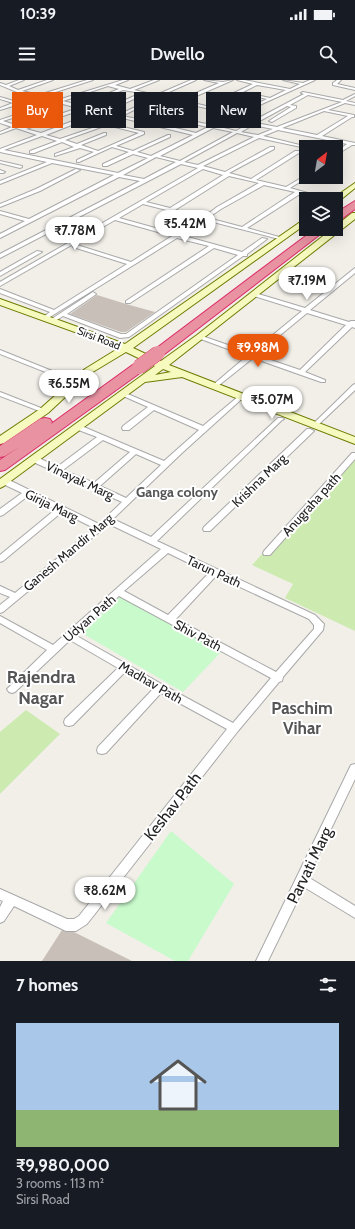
<!DOCTYPE html>
<html lang="en">
<head>
<meta charset="utf-8">
<style>
	:root { --surface:#171b24; --page:#20242c; --text:#f1f3f6; --muted:#9ea1a6; --line:#363941; --accent:#ea580c }
	body { margin:0; font-family:Cabin,sans-serif; background:var(--page); color:var(--text); height:100vh; display:flex; flex-direction:column; font-size:15px; white-space:nowrap }
	* { box-sizing:border-box; margin:0 }
	p { font-size:13px; color:var(--muted) }
	.icon { flex:none; width:22px; height:22px; fill:none; stroke:currentColor; stroke-width:2; stroke-linecap:round; stroke-linejoin:round }
	.map { position:relative; height:881px; overflow:hidden }
	.drawer { display:flex; flex-direction:column; background:var(--surface); flex:1 }
	.drawer>* { flex:none }
	.guide { position:absolute; left:12px; top:12px; width:331px; height:36px; display:flex; gap:8px }
	.needle { width:26px; rotate:31deg }
	.fabs { position:absolute; left:299px; top:60px; display:grid; gap:8px }
	.fabs a { display:grid; place-items:center; width:44px; height:44px; border-radius:0px; background:var(--surface); box-shadow:0 4px 16px #0002; font-size:20px }
	.price { position:absolute; translate:-50% -34px; padding:0 9px; border-radius:14px; background:#fff; color:#222; font-size:13px; line-height:26px; filter:drop-shadow(0 1px 2px #0008) }
	.price::after { content:''; position:absolute; left:50%; top:24px; width:12px; height:9px; margin-left:-6px; background:inherit; clip-path:polygon(0 0,100% 0,50% 100%) }
	.price.active { background:var(--accent); color:#fff }
	ul { padding:0; list-style:none }
	li { display:grid; align-content:center; gap:8px; height:212px; padding:0 16px }
	li+li { border-top:1px solid var(--line) }
	li span { display:grid; place-items:center; height:124px; border-radius:0px; color:#555 }
	li>.icon { margin-inline-start:auto }
	span .icon { width:72px; height:72px; fill:#fffc; stroke-width:1 }
	li b { font-size:17px }
	h2 { display:flex; justify-content:space-between; align-items:center; height:48px; padding:0 16px; font-size:17px }
	.pill { padding:0 14px; border-radius:0px; background:var(--surface); box-shadow:0 4px 16px #0002; font-size:14px; line-height:36px }
	.pill.active { background:var(--accent); color:#fff }
	.status { display:flex; justify-content:space-between; align-items:center; height:28px; padding:0 20px; background:var(--surface); direction:ltr }
	.status svg { height:11px; fill:currentColor }
	header { display:flex; justify-content:space-between; align-items:center; height:52px; padding:0 16px; background:var(--surface); font-size:18px; font-weight:600 }
	.map>svg:first-child { display:block }
</style>
</head>
<body>
<div class="status"><b>10:39</b><svg viewBox="0 0 49 12"><path d="M0 12V9h3v3zM5 12V6h3v6zM10 12V3h3v9zM15 12V0h3v12zM26 1h20v11H26zM47 4h2v5h-2z"/></svg></div>
<header><svg class="icon" aria-label="menu" viewBox="0 0 24 24"><path d="M4 6h16M4 12h16M4 18h16"/></svg>Dwello<svg class="icon" aria-label="search" viewBox="0 0 24 24"><circle cx="10" cy="10" r="6"/><path d="M15 15l6 6"/></svg></header>
<div class="map">
<svg width="355" height="881" viewBox="0 0 355 881">
	<rect width="100%" height="100%" fill="#f2efe9"/>
	<g fill="#cdebb0">
		<polygon points="355,373 355,551 285,518 293,504 252,485"/>
		<polygon points="26,630 60,654 0,714 0,652"/>
	</g>
	<g fill="#c8facc">
		<polygon points="120,517 222,571 183,612 80,552"/>
		<polygon points="171,751 234,804 188,881 175,881 106,843"/>
	</g>
	<g fill="#c7bfb8">
		<polygon points="97,215 126,224 155,232 126,252 121,252 70,234"/>
		<polygon points="62,850 66,852 74,852 132,881 42,881"/>
	</g>
	<g fill="none" stroke-linecap="round" stroke-linejoin="round">
		<g stroke="#a9a9a9" stroke-width="2">
			<g id="street">
				<path d="M19,0H24L9,6L18,10L47,0H53L22,11L39,15L87,0H93L43,16L58,20L123,0H128L115,5L130,9L154,0H159L134,10L156,15L191,0H196L160,16L180,20L219,3L204,0L223,2L233,0L185,21L206,26L253,4L237,0H244L290,9L300,4L283,0L303,3L310,0H315L231,38L251,42L304,14L301,13L303,12L343,20L355,14V16L346,21L355,23V25L345,23L328,30L354,35V37H352L322,56L355,63V65H352L336,75V72L347,64L278,50L263,56L308,67H306V68L259,58L203,86L225,92L270,67H274V69L229,93L251,99L295,71H299V73L256,100L286,107L306,95V97H308L290,108L329,119H321L300,114L247,148L283,158V160L143,124L119,138L242,172L262,158L267,159L247,174V176H243L129,257L120,258L63,236L55,241H51L50,240L93,212L96,214L95,215L67,234L121,254H126L238,175L214,168L130,223H126V221L209,166L177,158L45,240L42,238L50,232L0,213V209L54,230L127,184L73,167V165H77L131,182L172,156L115,140L0,206V202L198,88L181,84L0,178V174L140,101L119,97L0,158V154L25,141L0,134V131L29,139L114,95L52,83L0,104V101L47,82L0,72V69L37,55L16,48L0,54V52L12,47L0,43V40L54,22L39,18L0,30V28L13,23L0,19V17L17,22L35,17L17,12L0,5V3L6,5ZM257,5L286,10L270,18L243,12ZM108,6L119,9L79,25L63,21ZM123,10L141,13L101,31L83,26ZM239,13L267,19L246,29L219,23ZM145,14L156,17L233,34L212,45L176,38V40L208,47L196,53L143,40L163,31L187,37L189,36L142,24L118,35L105,32ZM308,15L342,22L277,47L256,43L287,26L291,27L269,41L272,42L296,28V26L290,25ZM59,23L78,28L22,47L3,41ZM216,24L242,30L237,33L210,27ZM142,26L158,30L138,39L122,36ZM83,29L97,32L41,53L26,49ZM324,31L348,36L317,55L282,48ZM102,33L193,55L151,76L137,72L170,57V55H168L133,71L116,66L144,54V52L107,43L60,59L46,55ZM228,40L248,44L236,51L216,46ZM107,45L139,53L98,71L81,65L106,55V53H104L77,64L65,60ZM253,45L273,49L258,55L241,52ZM213,48L233,52L180,81L160,76ZM237,53L254,57L198,85L184,82ZM42,56L57,61L30,71V73H34L62,62L74,67L55,74V76L80,68L94,72L77,80V82H79L112,67L129,72L103,84V86H107L133,74L148,78L118,93L4,70ZM156,77L176,82L144,99L123,95ZM203,89L223,95L170,128L146,122ZM229,96L259,103L217,127L204,137L175,130ZM264,105L295,112L242,147L208,138L221,129Z"/>
				<polygon points="337,0 341,0 337,4 355,8 355,10 333,5 333,3"/>
				<polygon points="0,81 22,86 22,87 20,88 0,83"/>
				<polygon points="76,89 80,90 40,111 0,127 0,124 36,109"/>
				<polygon points="0,90 5,92 3,93 0,93"/>
				<polygon points="37,171 42,172 0,196 0,192"/>
				<path d="M355,188V193L310,230L349,242L351,241H355V248L352,247L305,292L325,300V302H321L253,278L218,306H214V304L247,276L198,258V256H202L251,273L302,231L251,215V213H255L305,228ZM307,233L346,245L300,290L256,275Z"/>
				<polygon points="0,270 77,301 78,302 77,303 73,303 0,274"/>
				<polygon points="355,304 355,310 317,346 313,346 311,345 313,344 353,305"/>
				<polygon points="0,312 46,330 47,331 46,332 42,332 0,316"/>
				<path d="M123,312L203,346L240,315L242,314L245,316L183,372L113,439L151,457L278,338H282L284,339L282,340L157,461L315,535L324,544L323,550L283,597L282,601L279,602L238,651L87,844L76,851H66L14,826L4,841L0,843V827L3,821L0,820V809L67,839H74L79,836L227,649L161,613L106,673L102,674L98,673L97,670L98,667L153,609L125,592L73,645L69,646L65,645L64,642L65,639L118,588L70,560L15,612L12,613L9,612L7,609L47,570L0,543V536L53,565L161,469L109,444L3,532L0,533V525L10,517L0,513V506L15,513L94,448L62,432L3,481L0,482V475L56,429L28,416L3,435L0,436V429L22,413L1,403L0,401L1,399H7L99,444L122,422L31,381L30,379L31,377H37L57,387L97,357L76,349L75,347L76,345H79L164,381L199,350L154,330L129,350H123L122,348L123,346L148,327L121,315V313ZM103,360L130,372L94,403L63,390ZM136,374L161,385L126,418L100,406ZM168,473L209,493L168,535L124,511ZM216,496L309,539L314,545V549L276,592L176,539ZM119,516L271,598L233,643L163,605L75,555Z"/>
				<polygon points="307,349 310,349 314,351 210,451 204,451 203,449 204,447"/>
				<polygon points="352,373 355,373 355,379 270,475 264,475 263,473 264,471"/>
				<polygon points="355,684 355,699 308,797 355,826 355,838 304,807 268,881 256,881 351,685"/>
			</g>
		</g>
		<g stroke="#707d05" stroke-width="2">
			<g id="secondary">
				<polygon points="355,103 355,108 339,121 336,121 336,119 332,119"/>
				<path d="M352,133H355V139L169,285L355,357V364L182,297L145,302L4,406L0,408V399L155,286L126,272L91,293L48,333L4,363L0,364V356L40,329L85,289L119,268L0,225V219L125,264L306,138V144L133,268L161,281L197,255L332,149H336V146ZM163,289L171,292L155,295Z"/>
			</g>
		</g>
		<g stroke="#dc2a67" stroke-width="2">
			<g id="highway">
				<polygon points="355,121 355,129 340,140 336,141 336,133"/>
				<polygon points="315,149 327,149 162,276 154,276 152,273 154,270"/>
				<polygon points="139,283 144,284 145,287 144,290 5,390 0,391 0,380 19,367 5,376 0,377 0,366 40,339 45,338 50,339 52,342 51,344 134,284"/>
			</g>
		</g>
		<use href="#street" fill="#fff" fill-rule="evenodd"/>
		<use href="#secondary" fill="#f7fabf" fill-rule="evenodd"/>
		<use href="#highway" fill="#e892a2" fill-rule="evenodd"/>
		<g stroke="#dc2a67" stroke-width="15" stroke-linecap="butt">
			<polyline id="highway-bridge" points="139,287 158,273"/>
		</g>
		<use href="#highway-bridge" stroke="#e892a2" stroke-width="14"/>
	</g>
	<g text-anchor="middle" stroke-width="4" stroke-linejoin="round" paint-order="stroke">
		<g font-size="11" fill="#222" stroke="#fff">
			<text transform="translate(99 258) rotate(21)" y="4">Sirsi Road</text>
		</g>
		<g font-size="13" fill="#222" stroke="#fff">
			<text transform="translate(80 400) rotate(25)" y="5">Vinayak Marg</text>
			<text transform="translate(259 400) rotate(-44)" y="5">Krishna Marg</text>
			<text transform="translate(311 424) rotate(-48)" y="5">Anugraha path</text>
			<text transform="translate(52 425) rotate(26)" y="5">Girija Marg</text>
			<text transform="translate(68 472) rotate(-40)" y="5">Ganesh Mandir Marg</text>
			<text transform="translate(214 491) rotate(25)" y="5">Tarun Path</text>
			<text transform="translate(89 538) rotate(-41)" y="5">Udyan Path</text>
			<text transform="translate(198 555) rotate(28)" y="5">Shiv Path</text>
			<text transform="translate(151 602) rotate(30)" y="5">Madhav Path</text>
		</g>
		<g font-size="14" font-weight="bold" fill="#555" stroke="#fff">
			<text x="177" y="417">Ganga colony</text>
		</g>
		<g font-size="16" fill="#222" stroke="#fff">
			<text transform="translate(172 726) rotate(-52)" y="6">Keshav Path</text>
			<text transform="translate(309 785) rotate(-64)" y="6">Parvati Marg</text>
		</g>
		<g font-size="17" font-weight="bold" fill="#555" stroke="#fff">
			<text x="302" y="634">Paschim<tspan x="302" dy="20">Vihar</tspan></text>
		</g>
		<g font-size="18" font-weight="bold" fill="#555" stroke="#fff">
			<text x="41" y="603">Rajendra<tspan x="41" dy="21">Nagar</tspan></text>
		</g>
	</g>
</svg>
<div class="fabs">
<a><svg class="needle" viewBox="-14 -14 28 28"><path d="M0-13l5 13h-10z" fill="#e53935"/><path d="M0 13l5-13h-10z" fill="#9ea1a6"/></svg></a>
<a><svg class="icon" aria-label="layers" viewBox="0 0 24 24"><path d="M12 4l9 5-9 5-9-5zM3 14l9 5 9-5"/></svg></a>
</div>
<b class="price" style="left:185px;top:164px">₹5.42M</b>
<b class="price" style="left:75px;top:171px">₹7.78M</b>
<b class="price" style="left:307px;top:221px">₹7.19M</b>
<b class="price active" style="left:258px;top:288px">₹9.98M</b>
<b class="price" style="left:69px;top:324px">₹6.55M</b>
<b class="price" style="left:272px;top:340px">₹5.07M</b>
<b class="price" style="left:105px;top:831px">₹8.62M</b>
<div class="guide">
<a class="pill active">Buy</a>
<a class="pill">Rent</a>
<a class="pill">Filters</a>
<a class="pill">New</a>
</div>
</div>
<section class="drawer">
<h2>7 homes<svg class="icon" aria-label="filters" viewBox="0 0 24 24"><path d="M4 7h16M4 17h16"/><circle cx="9" cy="7" r="2"/><circle cx="15" cy="17" r="2"/></svg></h2>
<ul>
<li><span style="background:linear-gradient(#a9c7e8 70%,#8fb573 0)"><svg class="icon" aria-label="home" viewBox="0 0 24 24"><path d="M3 11l9-7 9 7M6 9v11h12V9"/></svg></span><div><b>₹9,980,000</b><p>3 rooms · 113 m²</p><p>Sirsi Road</p></div></li>
</ul>
</section>
</body>
</html>
